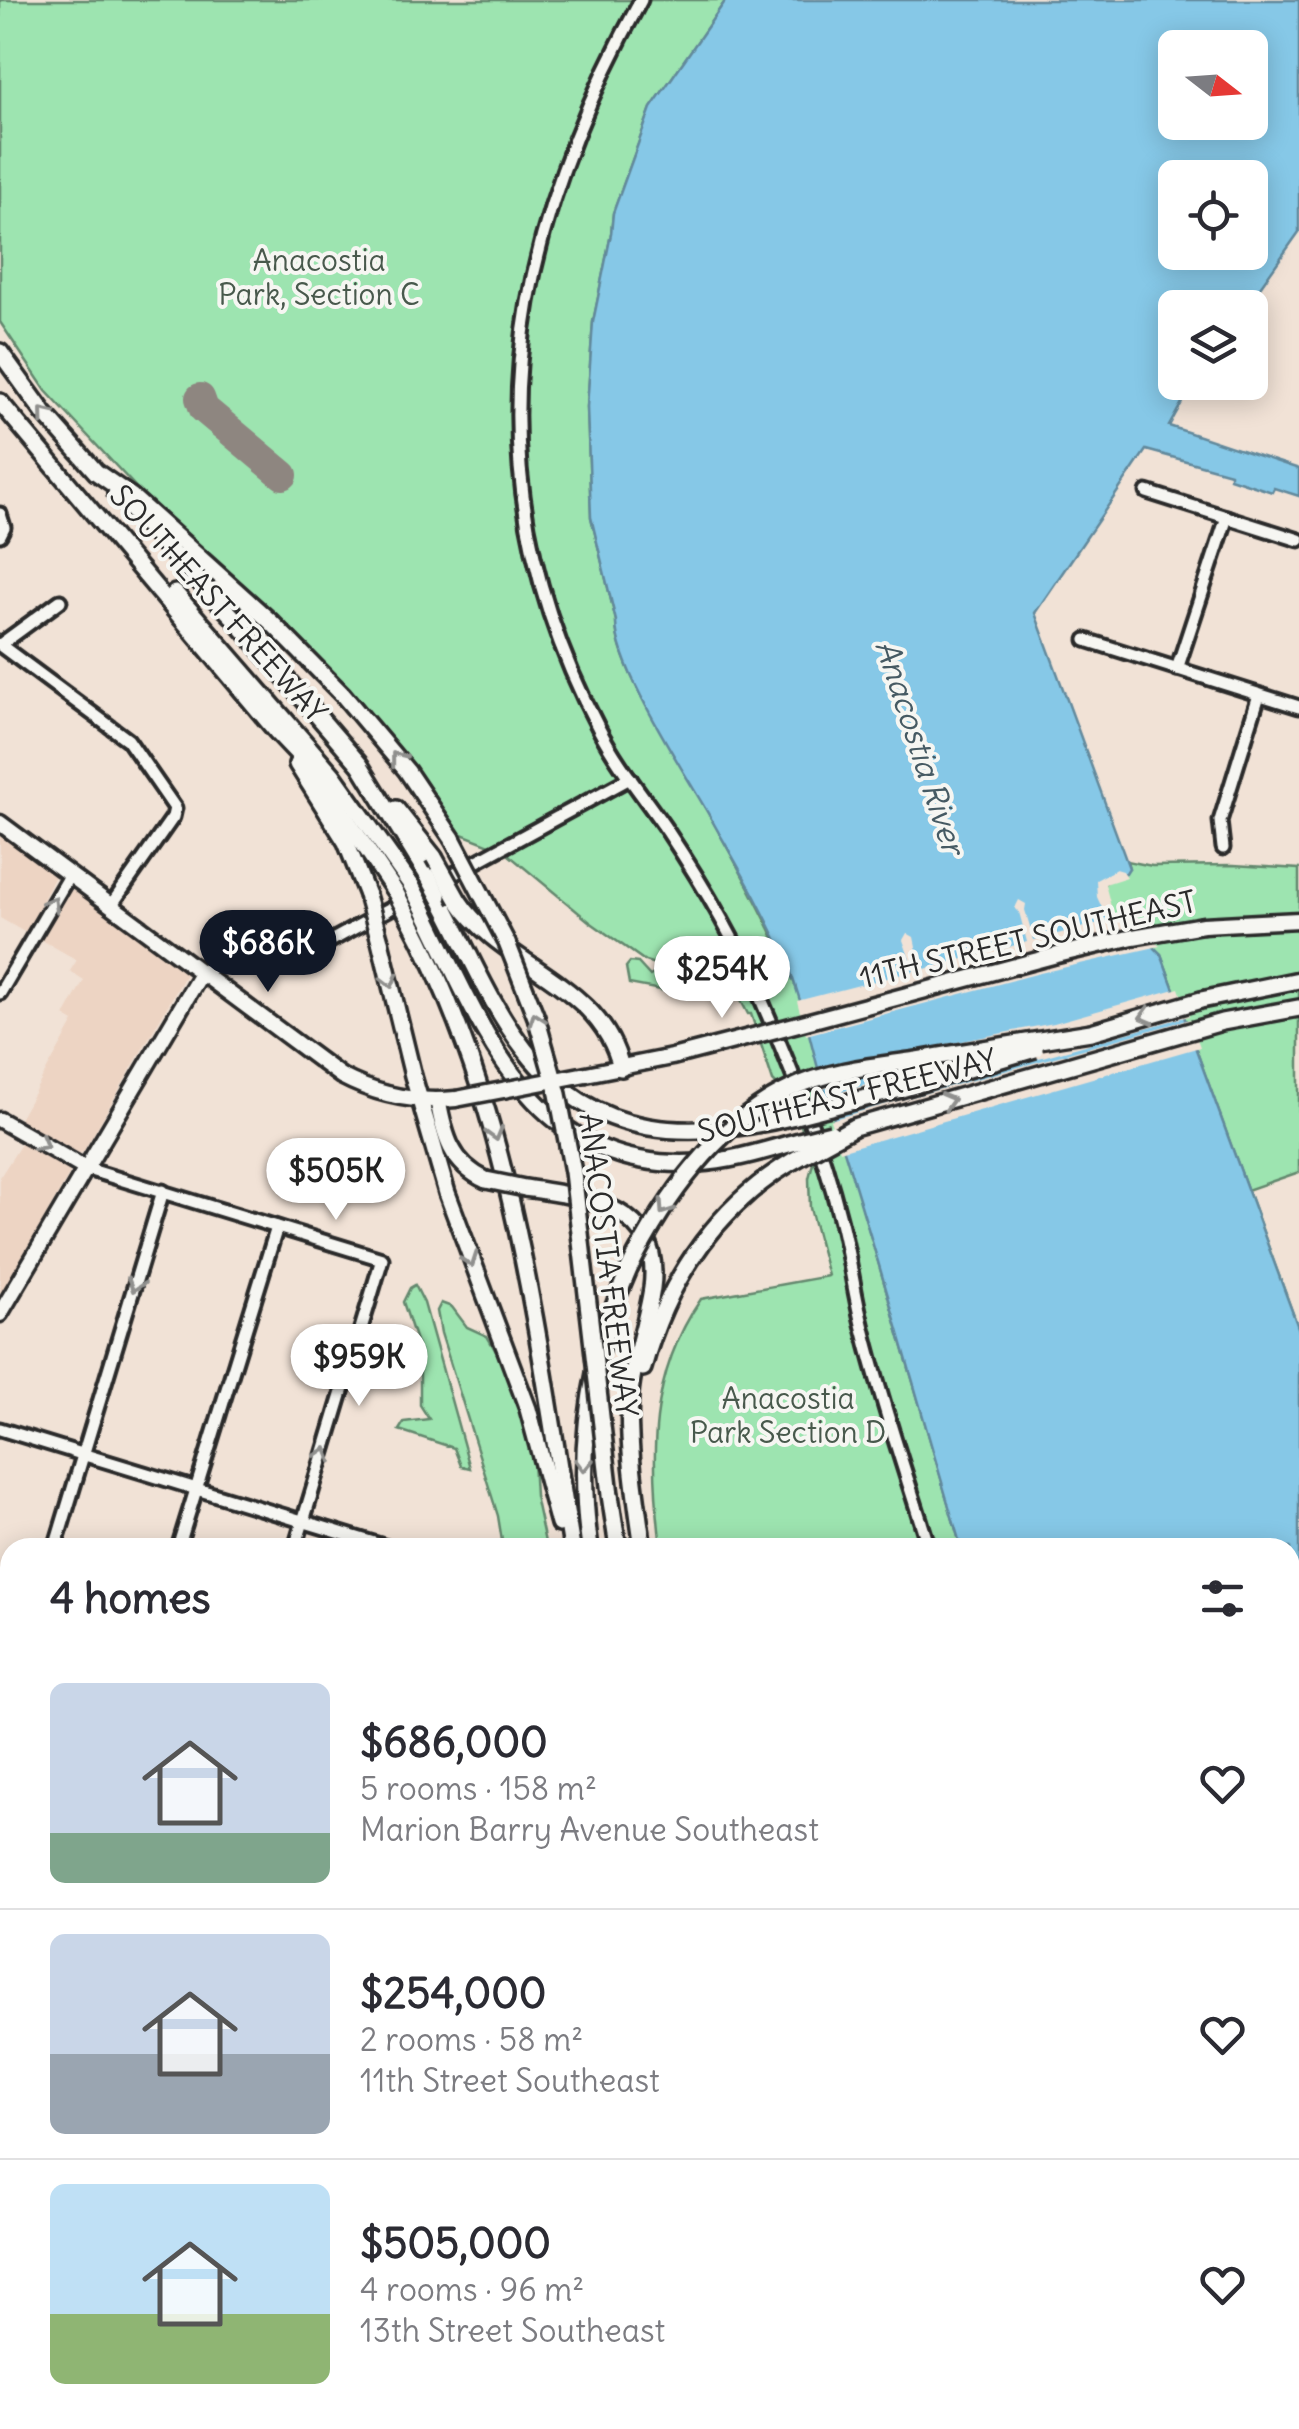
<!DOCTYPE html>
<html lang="en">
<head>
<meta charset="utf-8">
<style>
	:root { --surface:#fff; --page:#f7f7f7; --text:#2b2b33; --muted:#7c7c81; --line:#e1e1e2; --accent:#111827 }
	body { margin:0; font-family:Delius,sans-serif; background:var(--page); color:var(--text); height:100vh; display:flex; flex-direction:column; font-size:38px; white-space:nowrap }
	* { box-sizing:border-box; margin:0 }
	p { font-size:32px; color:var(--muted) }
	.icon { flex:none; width:55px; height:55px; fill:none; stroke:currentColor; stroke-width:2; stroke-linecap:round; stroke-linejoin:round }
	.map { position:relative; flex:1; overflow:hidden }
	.drawer { position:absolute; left:0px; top:1538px; width:1300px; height:892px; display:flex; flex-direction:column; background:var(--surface); border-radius:30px 30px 0 0; box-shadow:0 5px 25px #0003 }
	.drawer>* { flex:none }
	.needle { width:65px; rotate:107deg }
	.buttons { position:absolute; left:1158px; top:30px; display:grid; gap:20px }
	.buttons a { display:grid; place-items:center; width:110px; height:110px; border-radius:15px; background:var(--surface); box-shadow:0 5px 25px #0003; font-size:50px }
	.price { position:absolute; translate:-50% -85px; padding:0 22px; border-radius:35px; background:#fff; color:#222; font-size:32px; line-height:65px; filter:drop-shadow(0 2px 5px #0008) }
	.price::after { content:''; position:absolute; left:50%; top:60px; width:30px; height:22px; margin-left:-15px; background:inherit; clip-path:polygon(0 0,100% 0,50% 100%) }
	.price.current { background:var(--accent); color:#fff }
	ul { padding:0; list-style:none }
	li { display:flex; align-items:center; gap:30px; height:250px; padding:0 50px }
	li+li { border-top:2px solid var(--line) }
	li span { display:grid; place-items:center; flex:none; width:280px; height:200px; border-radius:15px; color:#555 }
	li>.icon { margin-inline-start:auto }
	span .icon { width:120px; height:120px; fill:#fffc; stroke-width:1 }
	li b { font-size:42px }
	h2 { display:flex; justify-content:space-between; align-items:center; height:120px; padding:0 50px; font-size:42px }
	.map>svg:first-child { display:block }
</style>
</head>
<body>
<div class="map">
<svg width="1299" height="2429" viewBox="0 0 1299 2429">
	<rect width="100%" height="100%" fill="#f1e2d6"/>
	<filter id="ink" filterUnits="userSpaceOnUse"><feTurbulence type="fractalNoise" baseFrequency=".01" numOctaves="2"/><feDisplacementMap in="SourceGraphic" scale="20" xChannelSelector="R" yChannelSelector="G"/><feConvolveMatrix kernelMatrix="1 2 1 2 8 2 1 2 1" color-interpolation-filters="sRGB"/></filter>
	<g filter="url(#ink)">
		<g fill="#edd4c3">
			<polygon points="0,834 55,876 26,933 0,918"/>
			<polygon points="75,890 184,969 186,974 83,1152 77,1154 18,1121 74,1022 64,1016 84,980 70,971 77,960 40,939 68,891"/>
			<polygon points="23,1141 66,1166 70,1173 0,1296 0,1177"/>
			<polygon points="404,2420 703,2420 705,2429 402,2429"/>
		</g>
		<g fill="#9de4b0" stroke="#64886e" stroke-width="2.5">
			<path d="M0,0H726L651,108L613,213L611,234L593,322L587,407L591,517L616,621C615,663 668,741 689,779C730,852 772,925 803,1004L961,1547H661C650,1458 648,1376 701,1299L828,1276L810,1208L809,1178L813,1163L793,1101L773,1081L751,1014H748L734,987L724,984L676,993L629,984L626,967L630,962L638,963L650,976L665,967L645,961L590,922L503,850L459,833L427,784L355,694L146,498L46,391L0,322Z"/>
			<polygon points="1127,861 1152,866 1233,865 1299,869 1299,1172 1247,1190 1299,1330 1161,954 1107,912 1099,887 1129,868"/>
			<polygon points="415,1285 424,1303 470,1468 461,1466 454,1448 399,1430 404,1422 429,1419 420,1405 420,1353 403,1302 410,1288"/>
			<polygon points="441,1303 452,1307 467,1327 487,1336 506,1369 526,1430 533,1461 535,1496 546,1547 503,1547 498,1516 441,1333 437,1311"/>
			<polygon points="834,2420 1164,2420 1165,2429 835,2429"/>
		</g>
		<path fill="#86c8e7" stroke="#62899c" stroke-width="2.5" fill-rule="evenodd" d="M726,0H1299V232L1246,307L1175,308V382L1193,383L1169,426L1299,469V496L1274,488L1272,492L1230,478V473L1146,450L1035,613L1129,868L1126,873L1106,879L1099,886L1107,911L1147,940L1161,954L1299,1330V2429H1165L1164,2420H1290V1548L961,1547C915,1392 873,1236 822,1082C810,1043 804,1004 788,966C768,917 740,870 714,824C689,778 615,669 616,621L591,517L587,407L593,322L611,234L613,213L651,108ZM1175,48H1250V122H1175ZM1175,178H1250V252H1175Z"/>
		<g fill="#f1e2d6">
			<polygon points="1116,869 1123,871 1127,877 1105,884 1113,914 1118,914 1160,946 1040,973 806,1035 797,1001 914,971 903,940 907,933 914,937 921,970 1027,942 1019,912 1015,908 1019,900 1026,904 1025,910 1034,940 1108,921 1097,897 1096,880"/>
			<polygon points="1179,988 1189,1016 829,1117 822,1097 927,1068 861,1078 820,1090 813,1070 1054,1023"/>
			<polygon points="1190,1019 1200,1047 840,1151 830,1120"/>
		</g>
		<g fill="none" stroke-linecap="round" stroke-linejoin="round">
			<polyline stroke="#8e8680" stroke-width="30" points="200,398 204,409 283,475"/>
			<g stroke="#2b2b2b" stroke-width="19">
				<g id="minor">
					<path d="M641,0C508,242 466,476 599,729C618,766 645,798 668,832C704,886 736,941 761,999C792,1071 821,1142 840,1218C850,1256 854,1295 864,1332C882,1405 907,1476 929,1548"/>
					<polyline points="1147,492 1299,540"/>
					<polyline points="0,514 4,527 0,535"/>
					<polyline points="1086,640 1299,707"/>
					<polyline points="0,645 128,740 175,808 173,817 112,904"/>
					<polyline points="0,645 60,601"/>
					<polyline points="1177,669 1227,517"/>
					<polyline points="1223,848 1220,821 1259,695"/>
					<polyline points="202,972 220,964 290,954 325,944 630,778"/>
					<polyline points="0,993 70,874"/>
					<polyline points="84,1168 382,1259 295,1548"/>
					<polyline points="0,1429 387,1547"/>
					<polyline points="55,1548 163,1191"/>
					<polyline points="178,1548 277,1227"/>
					<polyline points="0,1725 10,1693"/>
					<polyline points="0,1859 10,1862"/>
					<polyline points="0,2073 10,2076"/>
					<polyline points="0,2133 10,2100"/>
					<polyline points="0,2337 10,2340"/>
					<polyline points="270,2420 299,2429"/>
					<polyline points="717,2420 720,2429"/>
					<polyline points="1111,2420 1112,2429"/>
					<polyline points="386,2429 389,2420"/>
				</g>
			</g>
			<g stroke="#2b2b2b" stroke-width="21">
				<g id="major">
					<path d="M0,823L341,1076C377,1095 416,1103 456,1099"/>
					<polyline points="1203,925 1299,920"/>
					<polyline points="586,1074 672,1057 757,1035"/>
					<polyline points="0,1120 84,1168"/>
					<polyline points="0,1314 202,972"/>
					<polyline points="0,1887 10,1923"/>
					<polyline points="148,2420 151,2429"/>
				</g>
			</g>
			<g stroke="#2b2b2b" stroke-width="22">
				<g id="highway">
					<polyline points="0,352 44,413 96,472 132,497 271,622 343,695 407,771 452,838"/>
					<polyline points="0,402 276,731 315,772 396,893"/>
					<polyline points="116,494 233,617 360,765 428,876"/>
					<polyline points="175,593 333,775 411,885"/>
					<polyline points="297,764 346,842 367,895"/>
					<polyline points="396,809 434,857"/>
					<path d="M439,896C467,947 489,1004 525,1050C595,1142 693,1141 795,1116"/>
					<path d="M458,900C501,966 602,983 621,1068"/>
					<path d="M422,906C483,1028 531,1173 698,1163C734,1161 769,1149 803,1140"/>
					<path d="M407,914C513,1111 536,1331 572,1548"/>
					<polyline points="380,941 413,1076 447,1193 528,1409 559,1524"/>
					<polyline points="1091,1032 1201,1000 1299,980"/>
					<path d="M438,1101C444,1135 451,1164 486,1180"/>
					<polyline points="854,1127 1222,1022 1299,1008"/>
					<path d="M525,1188C585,1197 663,1205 652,1288C647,1323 633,1358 630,1394C627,1444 636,1498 643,1548"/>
					<path d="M643,1368C668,1276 722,1198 807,1153"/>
					<polyline points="610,1495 618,1548"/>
					<path d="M590,1548C576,1451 589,1358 629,1269"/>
					<polyline points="790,2420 792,2429"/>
					<polyline points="813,2420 816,2429"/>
				</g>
			</g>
			<use href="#minor" stroke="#f6f6f2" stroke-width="11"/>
			<use href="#major" stroke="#f6f6f2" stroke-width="14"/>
			<use href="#highway" stroke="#f6f6f2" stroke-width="15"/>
			<g stroke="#2b2b2b" stroke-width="21" stroke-linecap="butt">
				<g id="major-bridge">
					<polyline points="757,1035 1053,956 1133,937 1203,925"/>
					<polyline points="456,1099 586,1074"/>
				</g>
			</g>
			<g stroke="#2b2b2b" stroke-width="22" stroke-linecap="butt">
				<g id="highway-bridge">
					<polyline points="452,838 507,943 536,1017 558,1094 573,1172 610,1495"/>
					<polyline points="434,857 458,900"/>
					<polyline points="428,876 439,896"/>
					<polyline points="411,885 422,906"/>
					<polyline points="396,893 407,914"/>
					<polyline points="367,895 380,941"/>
					<polyline points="795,1116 901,1089 1035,1049"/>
					<polyline points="803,1140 831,1133"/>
					<polyline points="807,1153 854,1127"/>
					<polyline points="486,1180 525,1188"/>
					<path d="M629,1269C664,1199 717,1123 790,1089C830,1070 874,1066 917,1060C975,1050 1033,1041 1091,1032"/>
				</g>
			</g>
			<use href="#major-bridge" stroke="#f6f6f2" stroke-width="14"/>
			<use href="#highway-bridge" stroke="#f6f6f2" stroke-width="15"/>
		</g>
		<defs><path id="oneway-chevron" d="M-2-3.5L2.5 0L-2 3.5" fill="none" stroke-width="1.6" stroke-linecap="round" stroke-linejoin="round" transform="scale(2.5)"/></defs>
		<g stroke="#90908e">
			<use href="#oneway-chevron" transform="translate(45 414) rotate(-129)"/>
			<use href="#oneway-chevron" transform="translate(397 758) rotate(-128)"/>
			<use href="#oneway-chevron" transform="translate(52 903) rotate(-60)"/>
			<use href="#oneway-chevron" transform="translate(390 981) rotate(75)"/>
			<use href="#oneway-chevron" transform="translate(1146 1016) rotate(164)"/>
			<use href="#oneway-chevron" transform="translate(536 1019) rotate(-109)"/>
			<use href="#oneway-chevron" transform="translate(948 1101) rotate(-16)"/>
			<use href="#oneway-chevron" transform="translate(495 1134) rotate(74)"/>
			<use href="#oneway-chevron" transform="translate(42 1144) rotate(30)"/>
			<use href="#oneway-chevron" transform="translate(665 1208) rotate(124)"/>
			<use href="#oneway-chevron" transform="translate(470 1260) rotate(70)"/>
			<use href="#oneway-chevron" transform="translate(135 1285) rotate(107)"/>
			<use href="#oneway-chevron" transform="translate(324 1454) rotate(-73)"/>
			<use href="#oneway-chevron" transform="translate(584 1465) rotate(91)"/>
		</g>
	</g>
	<g text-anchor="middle" stroke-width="8" stroke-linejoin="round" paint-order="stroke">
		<g font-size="30" fill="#48594c" stroke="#f6f6f2">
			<text x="319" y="271">Anacostia<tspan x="319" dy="34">Park, Section C</tspan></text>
			<text x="788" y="1409">Anacostia<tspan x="788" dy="34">Park Section D</tspan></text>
		</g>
		<g font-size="30" fill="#2b2b2b" stroke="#f6f6f2">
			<text transform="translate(218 604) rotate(48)" y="10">SOUTHEAST FREEWAY</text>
			<text transform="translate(1028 940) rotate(-13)" y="10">11TH STREET SOUTHEAST</text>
			<text transform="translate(847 1096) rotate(-14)" y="10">SOUTHEAST FREEWAY</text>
			<text transform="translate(608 1265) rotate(83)" y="10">ANACOSTIA FREEWAY</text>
		</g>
		<g font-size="32" font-style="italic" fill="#465a63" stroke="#f6f6f2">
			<text transform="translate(920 747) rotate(72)" y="11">Anacostia River</text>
		</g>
	</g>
</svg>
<div class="buttons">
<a><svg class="needle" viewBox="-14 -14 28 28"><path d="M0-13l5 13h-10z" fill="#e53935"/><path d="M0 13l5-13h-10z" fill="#7c7c81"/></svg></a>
<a><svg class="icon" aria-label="locate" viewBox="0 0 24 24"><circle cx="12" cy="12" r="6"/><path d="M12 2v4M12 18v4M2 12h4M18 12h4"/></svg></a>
<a><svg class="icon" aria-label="layers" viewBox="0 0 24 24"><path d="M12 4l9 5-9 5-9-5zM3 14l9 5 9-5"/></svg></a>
</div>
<b class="price current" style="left:268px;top:995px">$686K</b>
<b class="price" style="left:722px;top:1021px">$254K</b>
<b class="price" style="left:336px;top:1223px">$505K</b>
<b class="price" style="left:359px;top:1409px">$959K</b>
<section class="drawer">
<h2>4 homes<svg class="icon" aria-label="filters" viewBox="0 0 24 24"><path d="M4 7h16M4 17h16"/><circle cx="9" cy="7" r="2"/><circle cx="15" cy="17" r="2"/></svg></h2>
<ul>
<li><span style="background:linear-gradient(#c9d6e8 75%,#7fa58c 0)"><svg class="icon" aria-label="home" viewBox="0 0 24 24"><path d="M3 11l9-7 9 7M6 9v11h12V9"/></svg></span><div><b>$686,000</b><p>5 rooms · 158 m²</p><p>Marion Barry Avenue Southeast</p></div><svg class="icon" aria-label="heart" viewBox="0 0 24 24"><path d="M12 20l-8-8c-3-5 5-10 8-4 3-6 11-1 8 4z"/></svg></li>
<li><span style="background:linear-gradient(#c9d6e8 60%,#9aa5b1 0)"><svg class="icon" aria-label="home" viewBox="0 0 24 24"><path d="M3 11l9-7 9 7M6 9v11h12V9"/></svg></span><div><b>$254,000</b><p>2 rooms · 58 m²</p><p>11th Street Southeast</p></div><svg class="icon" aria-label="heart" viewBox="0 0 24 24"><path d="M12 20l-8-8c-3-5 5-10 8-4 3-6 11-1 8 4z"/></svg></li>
<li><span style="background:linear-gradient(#bfe0f5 65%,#8fb573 0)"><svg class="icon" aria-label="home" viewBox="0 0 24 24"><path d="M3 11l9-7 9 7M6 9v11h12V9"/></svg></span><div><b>$505,000</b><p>4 rooms · 96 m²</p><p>13th Street Southeast</p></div><svg class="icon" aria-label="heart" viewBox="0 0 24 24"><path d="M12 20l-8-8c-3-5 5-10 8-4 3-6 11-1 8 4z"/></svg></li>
</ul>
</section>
</div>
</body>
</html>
